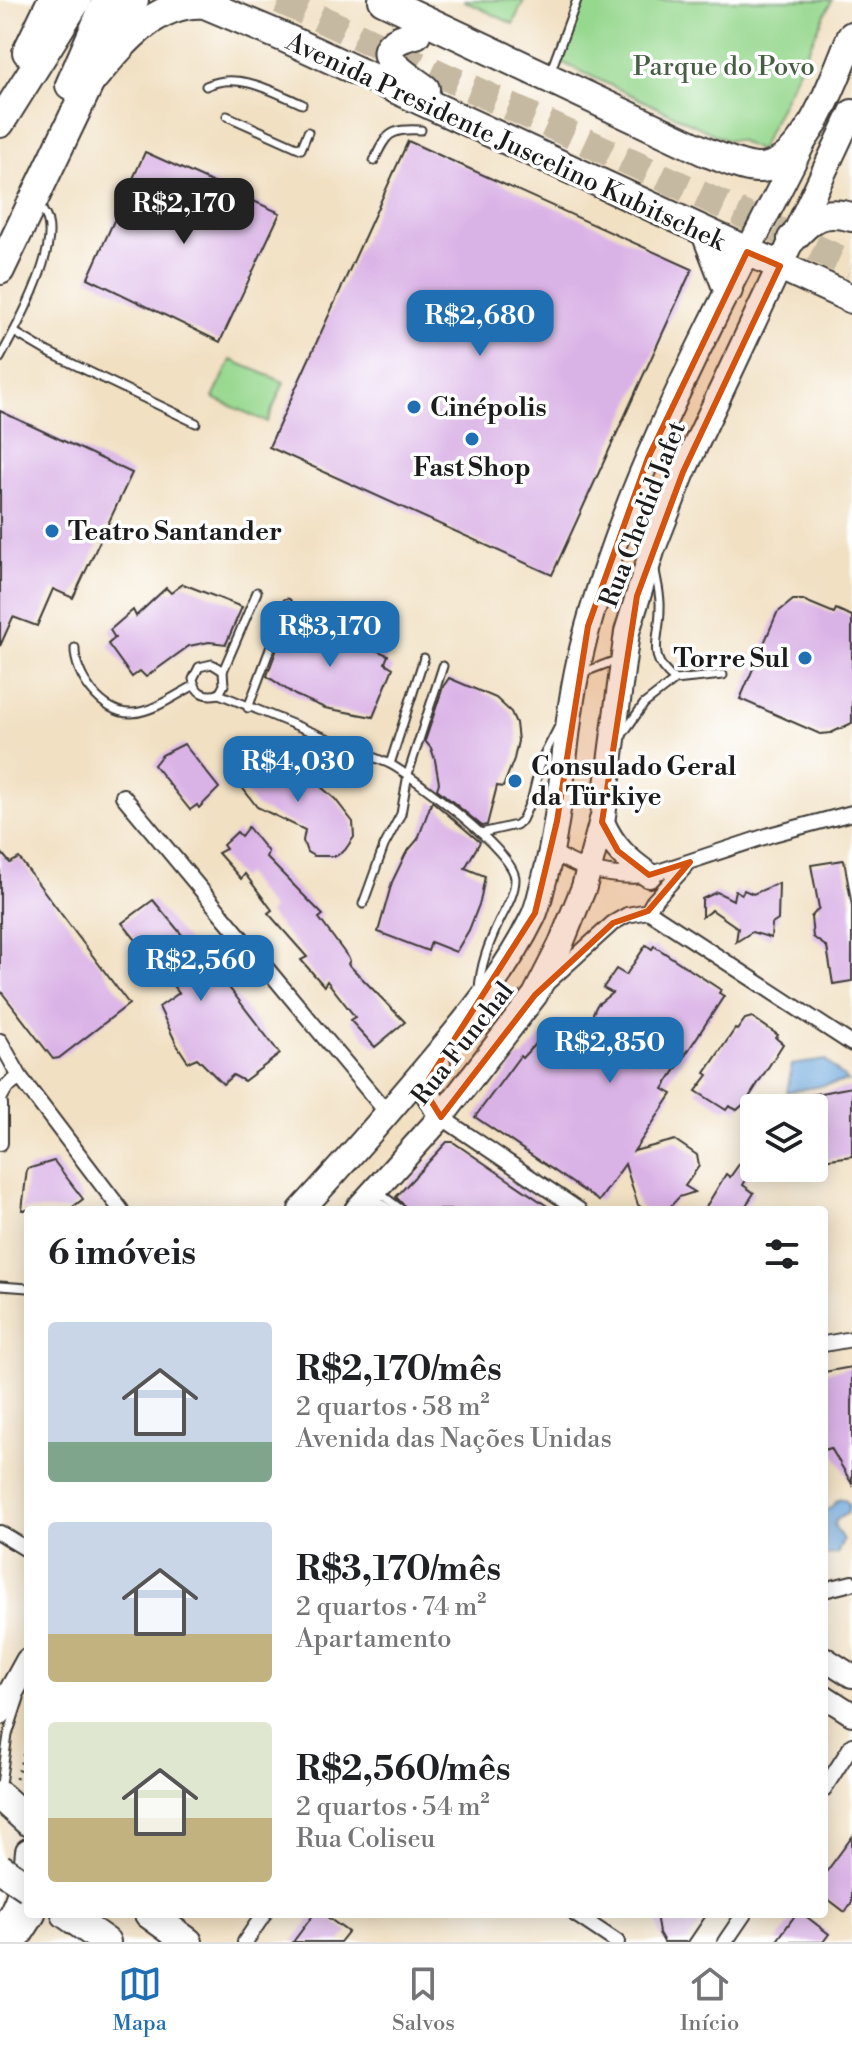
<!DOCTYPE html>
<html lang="pt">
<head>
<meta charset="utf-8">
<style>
	:root { --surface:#fff; --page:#f6f6f6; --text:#202124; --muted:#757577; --line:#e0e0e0; --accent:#1f6fb2 }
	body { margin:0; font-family:"Libre Bodoni",serif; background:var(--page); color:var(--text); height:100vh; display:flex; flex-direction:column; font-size:30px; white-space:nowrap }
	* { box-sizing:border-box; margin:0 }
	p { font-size:26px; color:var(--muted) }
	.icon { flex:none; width:44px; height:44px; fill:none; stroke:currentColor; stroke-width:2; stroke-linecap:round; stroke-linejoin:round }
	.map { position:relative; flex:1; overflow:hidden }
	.details { position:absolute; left:24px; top:1206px; width:804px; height:712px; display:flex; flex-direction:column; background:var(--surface); border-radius:8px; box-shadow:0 4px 20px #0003 }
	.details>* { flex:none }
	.controls { position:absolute; left:740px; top:1094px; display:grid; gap:16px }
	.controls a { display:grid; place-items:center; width:88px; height:88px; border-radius:8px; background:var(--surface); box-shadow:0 4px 20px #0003; font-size:40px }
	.price { position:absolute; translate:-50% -68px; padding:0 18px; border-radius:16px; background:var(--accent); color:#fff; font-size:26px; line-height:52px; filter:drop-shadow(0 2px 4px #0008) }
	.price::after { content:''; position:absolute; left:50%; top:48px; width:24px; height:18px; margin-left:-12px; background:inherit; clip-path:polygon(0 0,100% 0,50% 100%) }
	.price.current { background:#222; color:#fff }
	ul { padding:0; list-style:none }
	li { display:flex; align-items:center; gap:24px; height:200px; padding:0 24px }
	li span { display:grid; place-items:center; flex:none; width:224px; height:160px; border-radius:8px; color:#555 }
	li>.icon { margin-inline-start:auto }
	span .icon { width:96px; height:96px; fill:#fffc; stroke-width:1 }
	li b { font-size:34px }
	h2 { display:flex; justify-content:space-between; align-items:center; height:96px; padding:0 24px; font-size:34px }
	.tab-bar { display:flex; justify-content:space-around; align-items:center; height:112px; border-top:2px solid var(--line); background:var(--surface); font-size:22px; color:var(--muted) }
	.tab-bar a { display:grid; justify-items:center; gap:4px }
	.tab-bar .current { color:var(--accent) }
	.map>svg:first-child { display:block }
</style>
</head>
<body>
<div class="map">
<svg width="852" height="1942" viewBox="0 0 852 1942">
	<rect width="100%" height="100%" fill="#fff"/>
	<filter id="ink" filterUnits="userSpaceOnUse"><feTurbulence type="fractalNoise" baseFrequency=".0125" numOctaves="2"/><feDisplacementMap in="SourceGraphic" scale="16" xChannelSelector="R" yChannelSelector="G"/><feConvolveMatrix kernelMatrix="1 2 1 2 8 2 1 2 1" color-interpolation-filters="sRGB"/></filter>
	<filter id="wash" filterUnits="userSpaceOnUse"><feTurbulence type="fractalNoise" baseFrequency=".006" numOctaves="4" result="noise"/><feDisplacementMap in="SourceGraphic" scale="32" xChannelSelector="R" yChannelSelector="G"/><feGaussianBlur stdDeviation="1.8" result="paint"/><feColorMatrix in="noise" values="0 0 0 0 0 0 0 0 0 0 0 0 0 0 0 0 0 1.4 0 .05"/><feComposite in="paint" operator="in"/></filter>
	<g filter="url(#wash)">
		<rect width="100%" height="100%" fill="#f1e0c2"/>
		<g fill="#97d88f" stroke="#5a7a56" stroke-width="2">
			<polygon points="463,0 524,0 513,24"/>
			<polygon points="585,0 832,0 759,151 738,140 726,140 559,61"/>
			<polygon points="231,360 284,382 267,422 213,398"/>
		</g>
		<g fill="#6da7dd" stroke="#44627c" stroke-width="2">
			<polygon points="825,1060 848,1081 787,1092 792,1065"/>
			<polygon points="844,1499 849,1504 848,1513 836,1520 834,1525 843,1540 837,1554 824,1555 824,1509 829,1509 838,1500"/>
		</g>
		<g id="blocks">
			<g fill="#dab3e6">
				<polygon points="408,141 692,269 552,575 269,447"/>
				<polygon points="145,152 280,213 220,342 88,278"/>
				<polygon points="0,411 132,473 73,598 53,589 37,626 13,617 0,646"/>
				<polygon points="183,584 242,607 226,644 209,642 189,646 146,677 140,671 132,677 108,644 115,638 110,630 133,610 136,616 166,588 171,593"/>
				<polygon points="793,600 803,600 834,613 836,609 852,616 852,723 831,733 820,734 740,699 777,613"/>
				<polygon points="297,618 388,655 385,663 393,668 373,717 325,708 295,695 267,676 286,624 293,627"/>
				<polygon points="449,678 496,698 511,712 516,723 518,741 514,759 503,787 497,786 487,825 482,826 437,789 439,783 435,760 431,748 425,741 443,687"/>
				<polygon points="184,744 219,788 199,808 197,805 190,810 154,765 162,755"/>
				<polygon points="254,751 285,762 312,779 335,799 353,822 354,837 345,850 336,856 314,856 307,852 303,841 305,830 257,807 238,782"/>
				<polygon points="432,801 480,842 465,868 485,876 480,902 469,930 456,952 431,942 428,951 378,932 392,882 406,853 418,839"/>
				<polygon points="248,827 268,852 266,857 323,915 319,918 350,960 348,964 405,1022 375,1047 350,1020 355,1017 327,981 324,986 301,960 307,957 268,913 272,910 245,874 241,879 218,853 226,849 223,845 237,832 241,836"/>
				<polygon points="0,851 10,863 19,858 129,1004 59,1058 53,1059 0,990"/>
				<polygon points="844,860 852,906 852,981 833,984 827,947 813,937 811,917 819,908 811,865"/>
				<polygon points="779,883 778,920 772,924 771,938 752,932 736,942 738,928 712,910 702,917 702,899 717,892 733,900 735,890 742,894 744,890 753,894"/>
				<polygon points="153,900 211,970 214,968 280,1054 244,1081 233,1075 223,1084 197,1058 188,1062 177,1045 159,1007 179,993 122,923"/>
				<polygon points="646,945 652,949 654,946 721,990 719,993 724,996 663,1089 672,1094 634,1151 675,1140 697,1155 699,1166 685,1186 695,1192 679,1197 669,1208 664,1210 645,1210 638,1205 625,1164 599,1201 475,1117 520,1056 522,1058 558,1019 602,1048 593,1013 597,1005 612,993 603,988 616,969 626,975"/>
				<polygon points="752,1017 778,1035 776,1038 783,1044 746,1102 737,1110 729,1106 726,1110 696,1091 708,1075 705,1073 735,1029 737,1030 745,1019"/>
				<polygon points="852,1087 852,1156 814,1161 814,1108 780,1108 779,1101"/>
				<polygon points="447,1142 453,1142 553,1210 408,1210 396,1197"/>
				<polygon points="54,1161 83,1199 69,1210 22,1210 27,1169"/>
				<polygon points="740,1163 752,1170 743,1185 754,1193 743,1210 704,1210 726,1174 730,1177"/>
				<polygon points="852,1367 852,1484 831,1448 824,1450 824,1372"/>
				<polygon points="852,1837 852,1902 845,1912 824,1896 824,1875"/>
				<polygon points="314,1914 323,1914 348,1932 340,1942 293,1942"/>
				<polygon points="656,1914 707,1914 688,1942 664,1942 659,1933"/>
				<polygon points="796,1914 803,1914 829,1934 823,1942 776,1942"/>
			</g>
		</g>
	</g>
	<g filter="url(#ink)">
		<use href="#blocks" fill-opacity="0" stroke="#3c3935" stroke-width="2"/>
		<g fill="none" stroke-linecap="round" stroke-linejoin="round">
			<polyline stroke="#c6b9a1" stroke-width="28" stroke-dasharray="28 14" stroke-linecap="butt" points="280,0 852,265"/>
			<g stroke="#3c3935" stroke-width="11">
				<g id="lane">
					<polyline points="550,73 577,0"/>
					<path d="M206,86C238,71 272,91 302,104"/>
					<polyline points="227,116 301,149 308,132"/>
					<path d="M374,161C386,134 390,128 421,130"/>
					<polyline points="14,332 48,352 196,423"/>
					<path d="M0,358C16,329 56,254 48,222C47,216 42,210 39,205"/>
					<path d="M655,570C657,583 661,596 660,609C660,640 645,657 675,680"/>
					<path d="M75,648C74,675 103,715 132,713C153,712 176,695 195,685"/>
					<path d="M223,671L212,664L199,667L193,679C196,694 205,697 219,694L390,764C415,778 515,852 515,879C515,893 506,908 500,920C489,943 480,965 479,991"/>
					<polyline points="582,673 619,659"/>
					<polyline points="219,694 224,685 223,671 257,592"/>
					<polyline points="248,708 287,603"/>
					<polyline points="622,735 644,704 675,680 723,675"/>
					<polyline points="390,764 424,658"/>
					<polyline points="481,833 516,825 522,820 532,798 541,761 559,726"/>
					<polyline points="363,904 384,846 401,814 408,774 443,666"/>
					<polyline points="378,1192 402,1210"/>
					<polyline points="374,1199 391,1210"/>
					<polyline points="0,1286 28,1288"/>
					<polyline points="0,1791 8,1735 20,1698"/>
				</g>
			</g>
			<g stroke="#3c3935" stroke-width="18">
				<g id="street">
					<polyline points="123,796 388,1114"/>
					<path d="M552,851C581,872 614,878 649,875L773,834L852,813"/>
					<polyline points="648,911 852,1044"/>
					<polyline points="547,983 613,923 627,915 648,911 653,902 684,868"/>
					<polyline points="0,1041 20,1077 121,1210"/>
					<polyline points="0,1097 5,1088 20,1077"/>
					<polyline points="0,1104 0,1143"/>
					<polyline points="441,1117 579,1210"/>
					<polyline points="824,1344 852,1339"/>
					<polyline points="0,1533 28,1550"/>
					<polyline points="824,1590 852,1583"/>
					<polyline points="824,1789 852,1745"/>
					<polyline points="575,1914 617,1942"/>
					<polyline points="245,1942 264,1914"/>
					<polyline points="725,1942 744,1914"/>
				</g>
			</g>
			<g stroke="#3c3935" stroke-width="26">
				<g id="secondary">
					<polyline points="824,1658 852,1676"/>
					<polyline points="824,1696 852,1714"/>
				</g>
			</g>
			<g stroke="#3c3935" stroke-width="28">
				<g id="primary">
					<path d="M602,822C613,847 627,860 649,875"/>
					<polyline points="438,1065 426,1090 441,1117"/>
					<path d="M301,1210C349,1158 395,1105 440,1051C475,1009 509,966 533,917C539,905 541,890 545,877C565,801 563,721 583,645C629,467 721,306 803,143"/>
					<polyline points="357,1210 441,1117 535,995 560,946 584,887 603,816 627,632 652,551 683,472 852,112"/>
					<polyline points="0,1712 28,1661"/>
					<path d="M0,1932C16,1909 26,1880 28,1851"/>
				</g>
			</g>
			<g stroke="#3c3935" stroke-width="32">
				<g id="highway">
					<path d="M383,0L708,153C724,158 744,169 761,168C808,165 836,72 852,36"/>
					<path d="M416,34C359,48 401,71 425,89"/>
					<polyline points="27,52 52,0"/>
					<path d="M90,82C120,47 154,0 205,4L283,37L852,299"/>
					<polyline points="70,85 107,0"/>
					<polyline points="0,123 77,0"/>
					<polyline points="706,233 728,290"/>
					<path d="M792,239C812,217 822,209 852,217"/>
					<polyline points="0,270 90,82 134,0"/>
					<polyline points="0,1796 28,1821"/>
					<polyline points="66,1914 106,1942"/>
					<polyline points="149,1914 188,1942"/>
					<polyline points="13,1942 31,1914"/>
				</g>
			</g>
			<polyline stroke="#3c3935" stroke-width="3" stroke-dasharray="2 6" stroke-linecap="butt" points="16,1779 28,1740"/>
			<use href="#lane" stroke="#fff" stroke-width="7"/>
			<use href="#street" stroke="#fff" stroke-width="14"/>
			<use href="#secondary" stroke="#fff" stroke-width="22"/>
			<use href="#primary" stroke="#fff" stroke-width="24"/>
			<use href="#highway" stroke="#fff" stroke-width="28"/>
			<g stroke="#3c3935" stroke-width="32" stroke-linecap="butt">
				<polyline id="highway-bridge" points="0,1868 28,1887"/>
			</g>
			<use href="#highway-bridge" stroke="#fff" stroke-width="28"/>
		</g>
	</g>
	<path fill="#d4530e" fill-opacity="0.2" stroke="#d4530e" stroke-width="6" stroke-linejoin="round" d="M747,252L780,266L683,472L637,596L602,822L618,851L649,875L690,862L648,911L613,923L535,995L441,1117L426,1093L429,1079L535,913L557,821L588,626L648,458Z"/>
	<g fill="#1f6fb2" stroke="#fff" stroke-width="3">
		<circle cx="414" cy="407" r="8"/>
		<circle cx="472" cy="439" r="8"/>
		<circle cx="52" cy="531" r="8"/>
		<circle cx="805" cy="658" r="8"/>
		<circle cx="515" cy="781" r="8"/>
	</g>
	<g text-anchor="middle" stroke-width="7" stroke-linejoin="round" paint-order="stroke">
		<g font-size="26" fill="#475e44" stroke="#fff">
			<text x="724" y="75">Parque do Povo</text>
		</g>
		<g font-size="26" fill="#1c1c1c" stroke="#fff">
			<text transform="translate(506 141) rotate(25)" y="9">Avenida Presidente Juscelino Kubitschek</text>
			<text transform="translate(642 514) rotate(-69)" y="9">Rua Chedid Jafet</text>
			<text transform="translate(462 1043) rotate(-52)" y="9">Rua Funchal</text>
		</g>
		<g font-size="26" font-weight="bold" fill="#1c1c1c" stroke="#fff" text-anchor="start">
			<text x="430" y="416">Cinépolis</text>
			<text x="472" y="476" text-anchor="middle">Fast Shop</text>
			<text x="68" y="540">Teatro Santander</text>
			<text x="789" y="667" text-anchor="end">Torre Sul</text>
			<text x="531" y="775">Consulado Geral<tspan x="531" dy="30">da Türkiye</tspan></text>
		</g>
	</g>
</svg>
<div class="controls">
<a><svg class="icon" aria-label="layers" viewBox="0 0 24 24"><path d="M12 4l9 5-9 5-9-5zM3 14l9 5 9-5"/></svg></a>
</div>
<b class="price current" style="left:184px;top:246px">R$2,170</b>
<b class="price" style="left:480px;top:358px">R$2,680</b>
<b class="price" style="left:330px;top:669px">R$3,170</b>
<b class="price" style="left:298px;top:804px">R$4,030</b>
<b class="price" style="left:201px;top:1003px">R$2,560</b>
<b class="price" style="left:610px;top:1085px">R$2,850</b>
<section class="details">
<h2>6 imóveis<svg class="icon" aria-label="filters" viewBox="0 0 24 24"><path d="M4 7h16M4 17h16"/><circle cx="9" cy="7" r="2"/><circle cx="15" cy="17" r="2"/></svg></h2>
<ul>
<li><span style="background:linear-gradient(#c9d6e8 75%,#7fa58c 0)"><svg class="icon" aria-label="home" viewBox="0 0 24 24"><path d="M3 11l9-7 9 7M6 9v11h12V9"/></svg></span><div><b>R$2,170/mês</b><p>2 quartos · 58 m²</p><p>Avenida das Nações Unidas</p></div></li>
<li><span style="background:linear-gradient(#c9d6e8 70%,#c2b280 0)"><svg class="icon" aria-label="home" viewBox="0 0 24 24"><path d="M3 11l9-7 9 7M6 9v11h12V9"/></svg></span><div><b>R$3,170/mês</b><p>2 quartos · 74 m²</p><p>Apartamento</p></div></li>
<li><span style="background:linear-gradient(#dfe7d0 60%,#c2b280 0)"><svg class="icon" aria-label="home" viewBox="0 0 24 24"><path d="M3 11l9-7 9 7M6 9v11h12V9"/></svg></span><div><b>R$2,560/mês</b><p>2 quartos · 54 m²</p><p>Rua Coliseu</p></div></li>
</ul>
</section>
</div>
<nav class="tab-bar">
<a class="current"><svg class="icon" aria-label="map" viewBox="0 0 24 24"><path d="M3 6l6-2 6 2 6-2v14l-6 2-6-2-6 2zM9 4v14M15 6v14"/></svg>Mapa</a>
<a><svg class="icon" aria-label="saved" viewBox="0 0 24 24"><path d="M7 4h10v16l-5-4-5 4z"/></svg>Salvos</a>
<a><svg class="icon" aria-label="home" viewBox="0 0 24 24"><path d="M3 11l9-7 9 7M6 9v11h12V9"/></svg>Início</a>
</nav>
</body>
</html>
